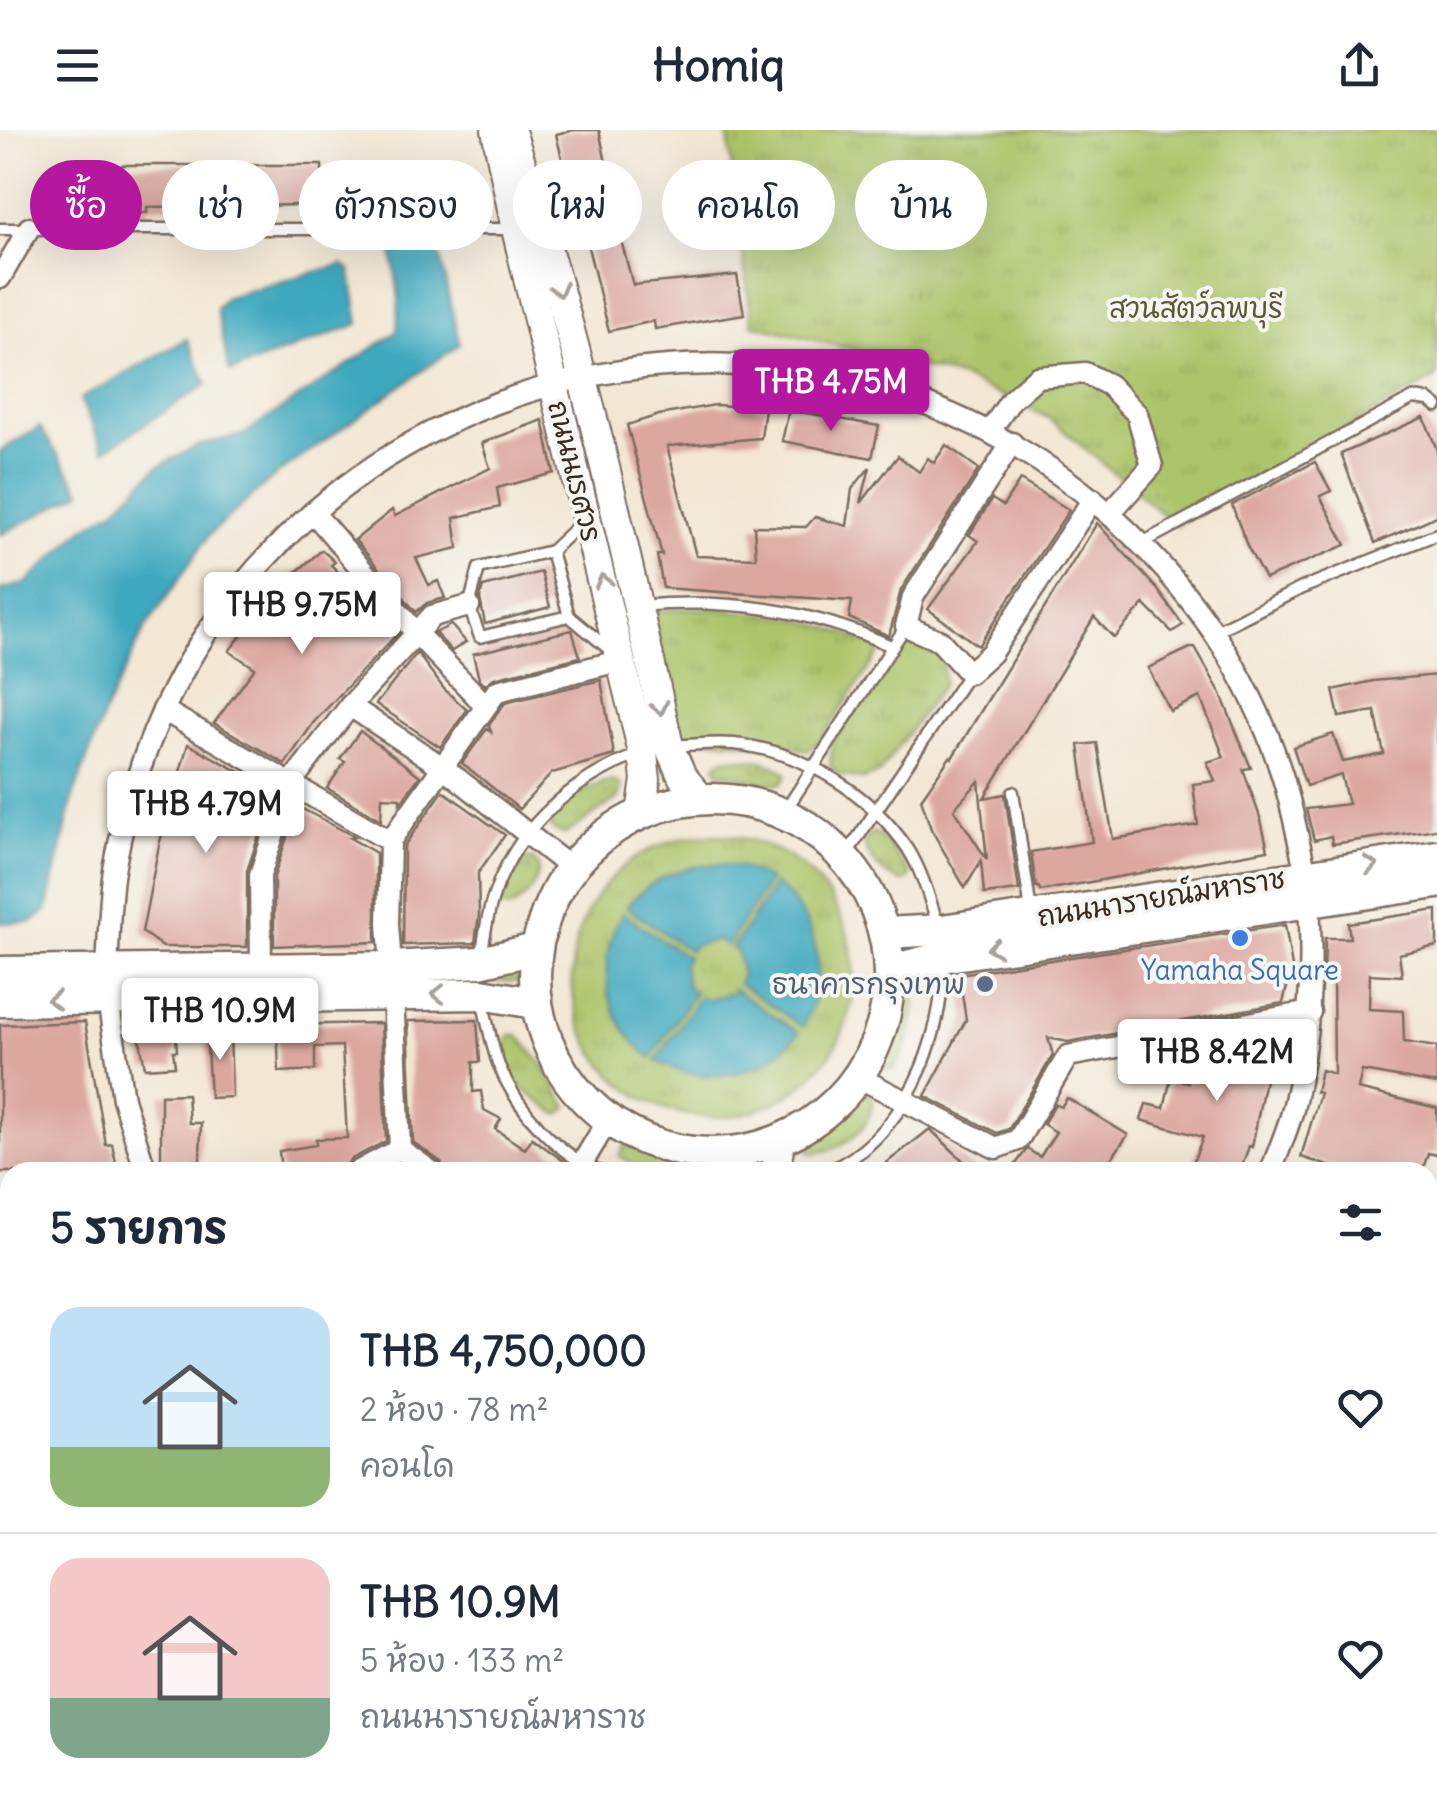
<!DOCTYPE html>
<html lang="th">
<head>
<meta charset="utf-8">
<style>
	:root { --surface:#fff; --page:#f2f2f3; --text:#1f2937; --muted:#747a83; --line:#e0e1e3; --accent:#b5179e }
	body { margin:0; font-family:Delius,"Playpen Sans Thai",sans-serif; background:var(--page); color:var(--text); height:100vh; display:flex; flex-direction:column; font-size:38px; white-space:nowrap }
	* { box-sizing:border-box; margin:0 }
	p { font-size:32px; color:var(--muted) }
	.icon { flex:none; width:55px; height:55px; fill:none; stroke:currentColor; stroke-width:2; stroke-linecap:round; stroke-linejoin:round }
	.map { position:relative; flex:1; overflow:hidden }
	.drawer { position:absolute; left:0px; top:1032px; width:1438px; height:642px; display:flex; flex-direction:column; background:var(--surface); border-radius:30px 30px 0 0; box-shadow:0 10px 40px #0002 }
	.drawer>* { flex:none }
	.banner { position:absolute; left:30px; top:30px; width:1378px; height:90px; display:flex; gap:20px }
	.price { position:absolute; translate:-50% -85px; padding:0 22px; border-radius:10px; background:#fff; color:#222; font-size:32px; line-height:65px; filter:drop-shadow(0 2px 5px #0008) }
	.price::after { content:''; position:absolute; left:50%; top:60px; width:30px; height:22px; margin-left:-15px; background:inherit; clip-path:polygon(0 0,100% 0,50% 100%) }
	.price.active { background:var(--accent); color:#fff }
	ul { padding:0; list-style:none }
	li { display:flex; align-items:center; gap:30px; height:250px; padding:0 50px }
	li+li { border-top:2px solid var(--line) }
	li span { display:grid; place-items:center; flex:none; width:280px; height:200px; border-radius:30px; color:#555 }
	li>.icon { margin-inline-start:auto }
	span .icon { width:120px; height:120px; fill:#fffc; stroke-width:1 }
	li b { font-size:42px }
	h2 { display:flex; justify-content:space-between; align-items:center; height:120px; padding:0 50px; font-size:42px }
	.chip { padding:0 35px; border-radius:45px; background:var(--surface); box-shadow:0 10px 40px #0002; font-size:35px; line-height:90px }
	.chip.active { background:var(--accent); color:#fff }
	header { display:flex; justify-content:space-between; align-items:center; height:130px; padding:0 50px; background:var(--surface); font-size:45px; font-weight:700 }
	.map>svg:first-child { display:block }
</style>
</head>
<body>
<header><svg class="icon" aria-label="menu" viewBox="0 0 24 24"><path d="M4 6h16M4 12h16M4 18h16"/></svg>Homiq<svg class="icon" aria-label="share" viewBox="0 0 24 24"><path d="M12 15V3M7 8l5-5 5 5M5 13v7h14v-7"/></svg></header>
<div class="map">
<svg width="1437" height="1674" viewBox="0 0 1437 1674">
	<defs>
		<pattern id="grass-tufts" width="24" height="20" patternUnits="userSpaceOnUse" patternTransform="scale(2.5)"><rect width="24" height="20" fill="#adc56a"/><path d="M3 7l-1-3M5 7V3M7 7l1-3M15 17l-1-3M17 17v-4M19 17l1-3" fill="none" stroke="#96a95b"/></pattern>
	</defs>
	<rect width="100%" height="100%" fill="#f6f6f2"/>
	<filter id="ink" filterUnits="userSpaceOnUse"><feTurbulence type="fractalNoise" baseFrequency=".01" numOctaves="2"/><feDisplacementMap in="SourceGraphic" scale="20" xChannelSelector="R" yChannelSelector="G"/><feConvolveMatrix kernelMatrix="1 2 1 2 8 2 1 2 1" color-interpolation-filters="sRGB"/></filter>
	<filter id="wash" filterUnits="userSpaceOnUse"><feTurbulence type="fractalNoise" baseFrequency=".0048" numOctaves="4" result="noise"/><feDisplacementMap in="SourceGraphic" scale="40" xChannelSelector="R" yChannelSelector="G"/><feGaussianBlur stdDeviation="2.25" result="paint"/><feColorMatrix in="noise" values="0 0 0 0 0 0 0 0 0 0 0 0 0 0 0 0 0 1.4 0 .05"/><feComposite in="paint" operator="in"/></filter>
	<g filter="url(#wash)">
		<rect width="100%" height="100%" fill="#f3e7d4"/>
		<g fill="url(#grass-tufts)" stroke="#747844" stroke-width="2.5">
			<polygon points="727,0 1437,0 1437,247 1175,395 1049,288 963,248 752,194"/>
			<path d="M694,478C759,481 823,488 881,520L821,610L809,620L682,606L675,596L654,481Z"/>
			<polygon points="926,511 942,524 944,553 879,643 864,649 839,645 830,635 832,613 895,527 909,513"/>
			<path d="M728,628C747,629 775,629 787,645L781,654H767L719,642L716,636L719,631Z"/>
			<path d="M609,651L619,653L621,658L618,668L565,704L553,700L548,689C563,667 584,659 609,651Z"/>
			<path d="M873,702L885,710L910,744L909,749L903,752C886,749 866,728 864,711Z"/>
			<circle cx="713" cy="846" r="141"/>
			<path d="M524,728L533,730L539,737C538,755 525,770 509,779L501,776L496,768Z"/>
			<polygon points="519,832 526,844 521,852 479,851 476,845"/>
			<path d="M912,857L915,860C915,890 910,913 894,939H884L880,931L902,873Z"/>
			<path d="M510,905H518L541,933L568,977L560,985C534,969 488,940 510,905Z"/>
			<path d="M865,961L872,964C876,997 842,1021 812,1023L808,1020L815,1007Z"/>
			<polygon points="625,1015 686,1032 710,1033 717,1042 649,1042 619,1026"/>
			<polygon points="0,1201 8,1205 10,1213 10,1479 0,1479"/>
			<polygon points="773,1665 878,1665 881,1674 678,1674"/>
		</g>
		<g fill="#3ea8be" stroke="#3c696e" stroke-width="2.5">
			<polygon points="437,115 460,214 275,346 209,405 145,499 105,581 73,667 47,781 31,792 0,793 0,460 27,453 84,398 114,380 157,337 197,316 244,304 397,202 399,168 392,120"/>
			<polygon points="343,134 350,139 359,194 230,242 216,178 226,167"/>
			<polygon points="187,209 207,254 104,321 80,269"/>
			<polygon points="40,297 82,362 0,405 0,321"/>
			<path d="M718,734L741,737L770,750L727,815L719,810L694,815L690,821L626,777C651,747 680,737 718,734Z"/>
			<path d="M775,754C820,791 830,845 803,897L738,853L742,846L737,822L732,818Z"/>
			<path d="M622,783L687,827L683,833L687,857L695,862L651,928C605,891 594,835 622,783Z"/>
			<path d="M734,859L799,903C763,947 707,958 656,931L700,866L706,869L730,864Z"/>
			<polygon points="1437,1231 1437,1337 1428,1350 1428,1246"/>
		</g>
		<g id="blocks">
			<g fill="#dca79f" fill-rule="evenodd">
				<polygon points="574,0 599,0 615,75 575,82 556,4"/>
				<polygon points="122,35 322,35 323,84 303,85 301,75 240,76 240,88 209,89 206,76 147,77 147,83 125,83"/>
				<polygon points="618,99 633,155 737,145 744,184 655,199 654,191 609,201 586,109"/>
				<polygon points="715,275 765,278 761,308 667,316 696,426 756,428 754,396 806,397 815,387 847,396 852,359 870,337 861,373 898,326 919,342 928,328 934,333 946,315 979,339 901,460 889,506 849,488 852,471 663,458 657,425 662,425 627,295 659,285"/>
				<polygon points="789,280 879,296 872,328 782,311"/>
				<polygon points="1424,287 1437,320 1437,386 1375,413 1341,324"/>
				<polygon points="543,290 554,343 497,358 500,377 454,388 458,418 416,428 429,455 438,451 445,468 427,473 416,482 355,410 392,380 395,386 490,338 482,313"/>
				<polygon points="1315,332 1331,361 1320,366 1346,415 1265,449 1247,416 1232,375"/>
				<polygon points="1020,350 1069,380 978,516 928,479 978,411 969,405 992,369 1003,376"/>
				<path d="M1097,393L1158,460L1183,495L1172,502L1144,474L1114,508L1094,487L984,668L1005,664L1019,760L984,764L981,731L965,758L931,699L921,669L950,627L952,628ZM979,651L981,673L987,730L954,679Z"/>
				<polygon points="322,420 335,432 331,435 398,503 314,592 285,634 214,593 255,538 229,521 287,450"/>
				<polygon points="541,442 550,477 485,494 480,468 483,457"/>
				<polygon points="451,495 466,512 452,521 435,503"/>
				<polygon points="572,500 580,527 494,548 485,555 479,549 473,524"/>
				<polygon points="1190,518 1195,518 1220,562 1251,638 1243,639 1261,690 1268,720 1040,761 1039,757 1036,757 1031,722 1092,712 1079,615 1097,613 1113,709 1198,695 1193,654 1215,651 1207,632 1224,627 1200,567 1170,581 1148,538"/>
				<polygon points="417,523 444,559 467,580 440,617 376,574"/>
				<polygon points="1437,545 1437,699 1332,714 1331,706 1314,710 1306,679 1348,674 1341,645 1306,656 1293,617 1333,604 1343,632 1384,624 1375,581 1339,587 1333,560 1373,551"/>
				<polygon points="601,550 614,625 552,643 519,679 462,633 487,599 491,602 489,595 505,573"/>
				<polygon points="360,601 420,646 400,673 400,668 382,667 381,690 327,658 345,632 340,629"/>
				<polygon points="188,614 274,660 247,741 247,817 163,817 142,802 159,715"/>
				<polygon points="443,661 505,705 478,743 479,785 475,813 403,815 404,716"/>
				<polygon points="297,676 355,707 350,708 376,723 376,812 274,816 274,747"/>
				<polygon points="1437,780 1437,816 1399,824 1402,846 1370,844 1369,879 1403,881 1404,912 1437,917 1437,954 1362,941 1358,959 1437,978 1437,1025 1428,1023 1422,1042 1347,1042 1301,1027 1320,963 1316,962 1321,940 1334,944 1333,843 1324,842 1325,808 1350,808 1348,793"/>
				<polygon points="1285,795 1292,837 1283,873 1068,912 1048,908 1053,925 1009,999 997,1003 925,966 966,890 959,844"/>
				<polygon points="477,890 480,932 473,932 473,962 481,961 484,980 501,989 495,999 525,1019 532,1008 565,1032 558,1042 446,1042 441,1032 413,1012 408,891"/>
				<polygon points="85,892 106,1015 112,1014 118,1042 0,1042 0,895"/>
				<polygon points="175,892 177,921 173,921 175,936 145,938 137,894"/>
				<polygon points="381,893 386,1011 350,1030 343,1042 281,1042 279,1021 316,1015 316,1009 347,1008 342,916 315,917 315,940 279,942 277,895"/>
				<polygon points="230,898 232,967 210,968 206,900"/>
				<polygon points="1224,912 1271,918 1252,1017 1249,1016 1240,1042 1189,1042 1203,1007 1141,990 1146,974 1164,978 1171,948 1188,952 1195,917"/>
				<polygon points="187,964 189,993 201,993 200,1030 161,1033 161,965"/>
				<polygon points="1067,968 1128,1005 1102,1042 1010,1042 1027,1019 1040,1027 1056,1002 1043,994 1055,974 1061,977"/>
				<polygon points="930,999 975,1042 875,1042"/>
			</g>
		</g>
	</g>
	<g filter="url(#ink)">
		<use href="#blocks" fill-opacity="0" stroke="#7b6c5e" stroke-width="2.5"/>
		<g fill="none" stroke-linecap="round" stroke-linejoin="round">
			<g stroke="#7b6c5e" stroke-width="15">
				<g id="service">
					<polyline points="0,99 514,99"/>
					<polyline points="582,392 551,421 479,438 469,476 480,507 569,486 610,520"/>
					<polyline points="1142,413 1413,268 1429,270 1437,276"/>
					<polyline points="551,421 569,486"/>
					<path d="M639,476C728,468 810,479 891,516"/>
					<polyline points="1214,502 1302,458 1437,404"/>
					<path d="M671,616C692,615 714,612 734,614C802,621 869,662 908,719C923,743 930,771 939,798"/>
					<polyline points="1013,662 1031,781"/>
					<polyline points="783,684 906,496"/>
					<polyline points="844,728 969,543"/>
					<path d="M481,826C485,806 487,784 494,765C516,698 575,647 640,624"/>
					<path d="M482,870C488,892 491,917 500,938C519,982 557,1023 600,1042"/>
					<path d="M826,1042C904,1009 943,912 943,832"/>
				</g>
			</g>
			<g stroke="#7b6c5e" stroke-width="25">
				<g id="minor">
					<polyline points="0,148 29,98"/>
					<polyline points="990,301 1011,270 1037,247 1085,243 1109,255 1137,284 1152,336 1110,383"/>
					<polyline points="1012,313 913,467 906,496 940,511 969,543 991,523 1093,369"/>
					<polyline points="313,382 416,503 486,576"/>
					<polyline points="350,576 444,638 571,738"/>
					<polyline points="163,580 390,711"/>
					<polyline points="391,837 388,794 390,711 497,561 623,530"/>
					<polyline points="261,838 260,745 290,654 350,576 432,486 469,476"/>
					<path d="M107,840C109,807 109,773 114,740C128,659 159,574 205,505C448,146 966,144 1212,500C1239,539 1266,594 1280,639C1292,673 1298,710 1306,744"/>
					<polyline points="108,869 123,969 146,1042"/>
					<polyline points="858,947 996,1018 1018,1010 1068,926 1310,882"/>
					<polyline points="400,1019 432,1042"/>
					<polyline points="357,1042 400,1019 393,864"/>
					<polyline points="577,1042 608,990"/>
					<path d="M1271,1042C1278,1020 1289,998 1294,975C1310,908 1313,840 1309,771"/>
					<polyline points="1428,1416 1437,1404"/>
					<polyline points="1,1614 5,1674"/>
					<polyline points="140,1665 142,1674"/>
					<polyline points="300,1665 301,1674"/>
					<polyline points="1111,1674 1124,1665"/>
				</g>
			</g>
			<g stroke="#7b6c5e" stroke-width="32">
				<g id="secondary">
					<polyline points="496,0 516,99 643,623 646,650 641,683"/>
					<path d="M511,1C577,202 623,410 669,616L682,646L701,669"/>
					<polyline points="733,1022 741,1042"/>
					<polyline points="776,1042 780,1010"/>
					<polyline points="897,1665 899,1674"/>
					<polyline points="919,1665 922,1674"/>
				</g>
			</g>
			<g stroke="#7b6c5e" stroke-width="35">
				<g id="primary">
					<circle cx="712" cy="846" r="177"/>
					<polyline points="885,803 942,800 1437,726"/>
					<polyline points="890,840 948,826 1437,753"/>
					<polyline points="0,842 391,837 480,832 535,819"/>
					<polyline points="0,871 481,864 535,873"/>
				</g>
			</g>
			<use href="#service" stroke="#fff" stroke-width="10"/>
			<use href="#minor" stroke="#fff" stroke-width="20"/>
			<use href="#secondary" stroke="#fff" stroke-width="28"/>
			<use href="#primary" stroke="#fff" stroke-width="30"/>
		</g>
		<defs><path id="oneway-chevron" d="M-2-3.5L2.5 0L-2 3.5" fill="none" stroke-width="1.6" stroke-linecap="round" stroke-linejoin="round" transform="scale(2.5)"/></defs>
		<g stroke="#a79f9a">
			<use href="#oneway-chevron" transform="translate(559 160) rotate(75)"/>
			<use href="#oneway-chevron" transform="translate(603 451) rotate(-104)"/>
			<use href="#oneway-chevron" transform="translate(660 578) rotate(77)"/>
			<use href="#oneway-chevron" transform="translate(1371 735) rotate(-8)"/>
			<use href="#oneway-chevron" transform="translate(994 818) rotate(171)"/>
			<use href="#oneway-chevron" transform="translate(438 864) rotate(-180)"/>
			<use href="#oneway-chevron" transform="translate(54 870) rotate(179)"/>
		</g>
	</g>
	<circle fill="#3f7fe0" stroke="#f6f6f2" stroke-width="4" cx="1240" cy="808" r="10"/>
	<circle fill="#5c6f8a" stroke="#f6f6f2" stroke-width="4" cx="985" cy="854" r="10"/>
	<g text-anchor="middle" stroke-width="8" stroke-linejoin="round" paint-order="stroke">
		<g font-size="28" fill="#5d5835" stroke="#f6f6f2">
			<text x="1196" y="188">สวนสัตว์ลพบุรี</text>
		</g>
		<g font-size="28" fill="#3b2a1e" stroke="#f6f6f2">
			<text transform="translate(575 341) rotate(76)" y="10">ถนนนเรศวร</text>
			<text transform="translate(1161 767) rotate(-9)" y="10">ถนนนารายณ์มหาราช</text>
		</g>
		<g font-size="28" fill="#366cbe" stroke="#f6f6f2">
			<text x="1240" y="850">Yamaha Square</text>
		</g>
		<g font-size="28" fill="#4e5e75" stroke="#f6f6f2" text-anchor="end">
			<text x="965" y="864">ธนาคารกรุงเทพ</text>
		</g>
	</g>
</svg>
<b class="price active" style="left:831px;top:304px">THB 4.75M</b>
<b class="price" style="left:302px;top:527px">THB 9.75M</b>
<b class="price" style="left:206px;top:726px">THB 4.79M</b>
<b class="price" style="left:220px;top:933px">THB 10.9M</b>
<b class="price" style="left:1217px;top:974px">THB 8.42M</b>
<div class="banner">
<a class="chip active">ซื้อ</a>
<a class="chip">เช่า</a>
<a class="chip">ตัวกรอง</a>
<a class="chip">ใหม่</a>
<a class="chip">คอนโด</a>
<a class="chip">บ้าน</a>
</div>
<section class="drawer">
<h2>5 รายการ<svg class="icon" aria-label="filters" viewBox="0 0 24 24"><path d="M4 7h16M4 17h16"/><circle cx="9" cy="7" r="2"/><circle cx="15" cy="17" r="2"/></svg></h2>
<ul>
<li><span style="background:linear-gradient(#bfe0f5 70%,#8fb573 0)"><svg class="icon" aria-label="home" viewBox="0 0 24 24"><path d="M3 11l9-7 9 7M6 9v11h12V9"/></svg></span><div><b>THB 4,750,000</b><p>2 ห้อง · 78 m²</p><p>คอนโด</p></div><svg class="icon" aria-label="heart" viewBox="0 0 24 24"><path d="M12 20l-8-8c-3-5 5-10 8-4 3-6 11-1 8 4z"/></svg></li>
<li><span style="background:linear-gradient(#f6c9c9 70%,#7fa58c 0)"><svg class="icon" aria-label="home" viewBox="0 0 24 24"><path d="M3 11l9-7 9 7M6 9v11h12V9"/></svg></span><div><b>THB 10.9M</b><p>5 ห้อง · 133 m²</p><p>ถนนนารายณ์มหาราช</p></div><svg class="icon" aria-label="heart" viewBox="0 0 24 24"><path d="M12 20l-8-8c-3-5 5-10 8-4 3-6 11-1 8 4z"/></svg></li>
</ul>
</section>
</div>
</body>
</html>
